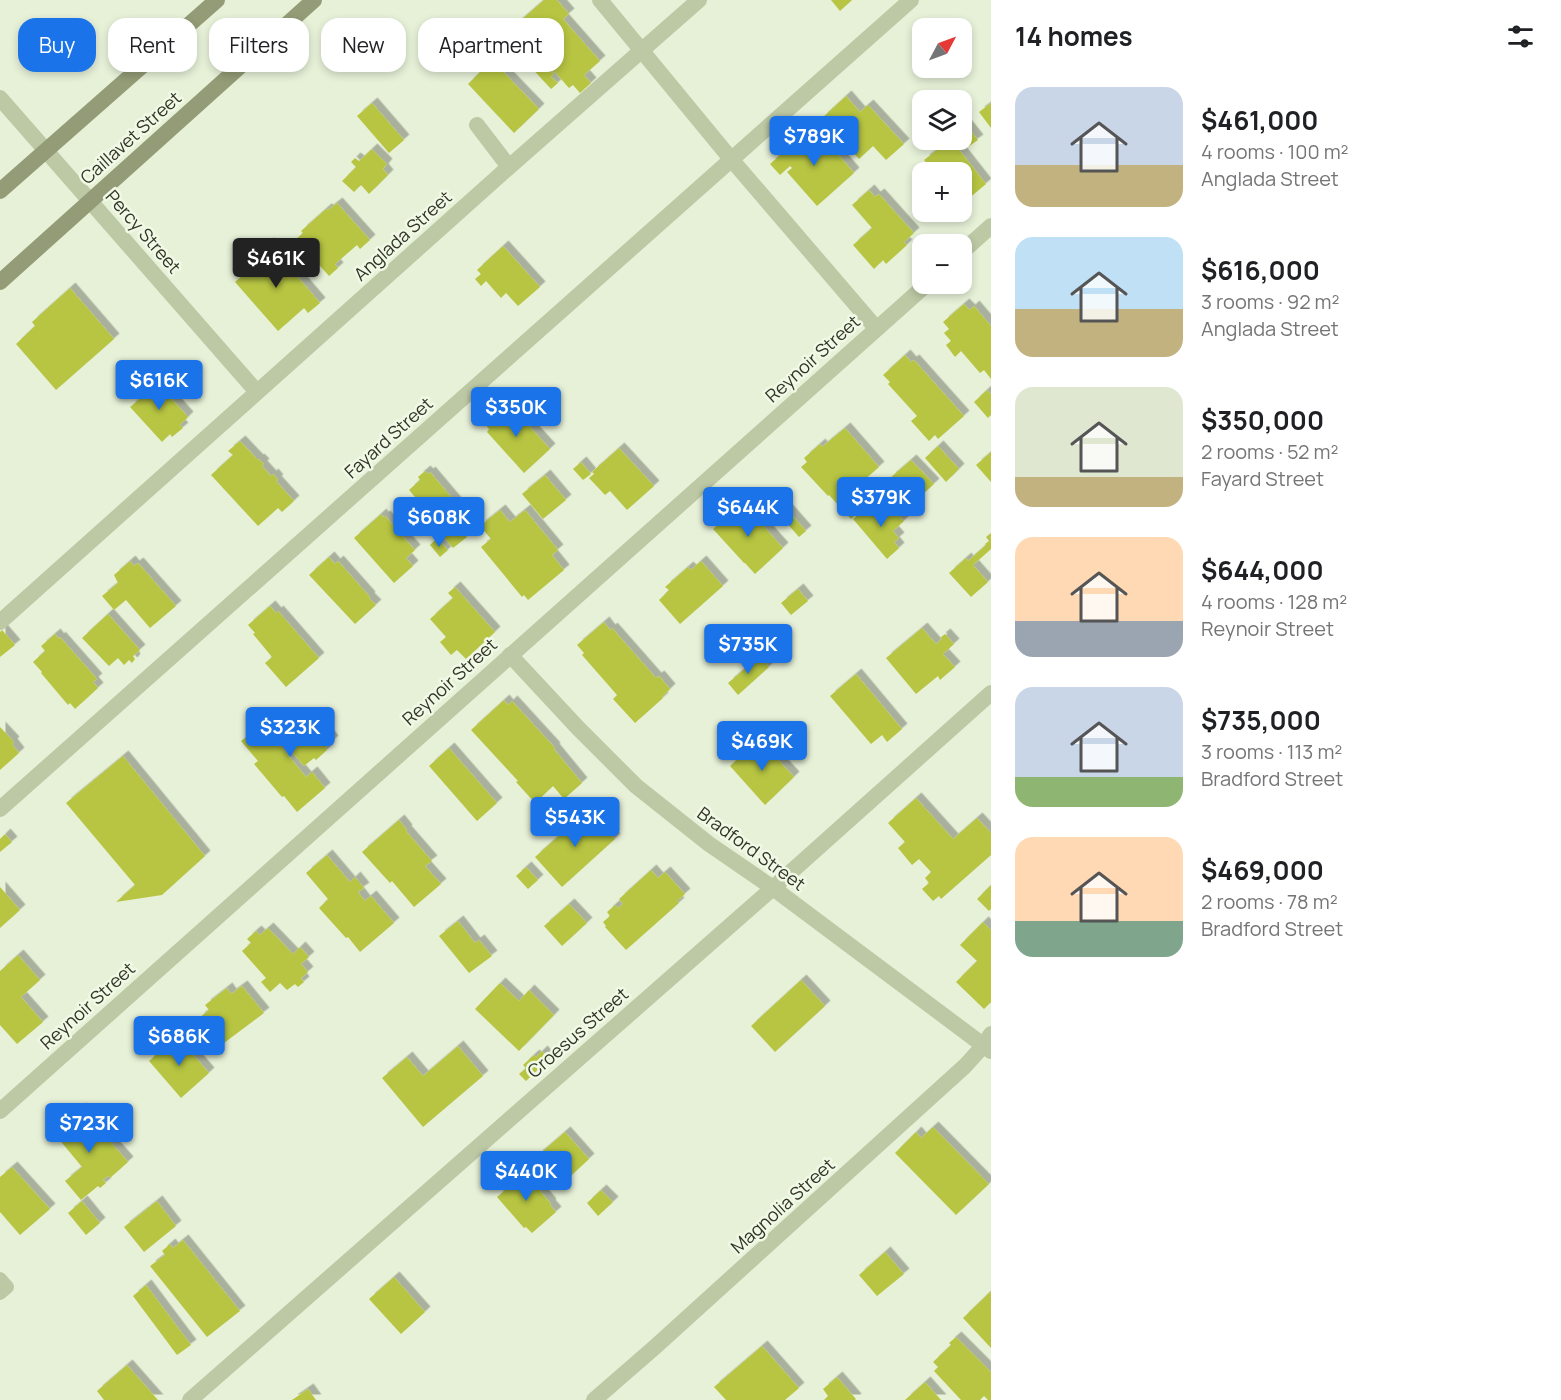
<!DOCTYPE html>
<html lang="en">
<head>
<meta charset="utf-8">
<style>
	:root { --surface:#fff; --page:#f6f6f6; --text:#202124; --muted:#757577; --accent:#1a73e8 }
	body { margin:0; font-family:Manrope,sans-serif; background:var(--page); color:var(--text); height:100vh; display:flex; flex-direction:column; font-size:22px; white-space:nowrap }
	* { box-sizing:border-box; margin:0 }
	p { font-size:20px; color:var(--muted) }
	.icon { flex:none; width:33px; height:33px; fill:none; stroke:currentColor; stroke-width:2; stroke-linecap:round; stroke-linejoin:round }
	.map { position:relative; flex:1; overflow:hidden }
	.drawer { display:flex; flex-direction:column; background:var(--surface); width:570px }
	.drawer>* { flex:none }
	.top-card { position:absolute; left:18px; top:18px; width:570px; height:54px; display:flex; gap:12px }
	.needle { width:39px; rotate:49deg }
	.tools { position:absolute; left:912px; top:18px; display:grid; gap:12px }
	.tools a { display:grid; place-items:center; width:60px; height:60px; border-radius:12px; background:var(--surface); box-shadow:0 3px 9px #0003; font-size:30px }
	.price { position:absolute; translate:-50% -51px; padding:0 14px; border-radius:6px; background:var(--accent); color:#fff; font-size:20px; line-height:39px; filter:drop-shadow(0 2px 3px #0008) }
	.price::after { content:''; position:absolute; left:50%; top:36px; width:18px; height:14px; margin-left:-9px; background:inherit; clip-path:polygon(0 0,100% 0,50% 100%) }
	.price.on { background:#222; color:#fff }
	ul { padding:0; list-style:none }
	li { display:flex; align-items:center; gap:18px; height:150px; padding:0 24px }
	li span { display:grid; place-items:center; flex:none; width:168px; height:120px; border-radius:18px; color:#555 }
	li>.icon { margin-inline-start:auto }
	span .icon { width:72px; height:72px; fill:#fffc; stroke-width:1 }
	li b { font-size:26px }
	h2 { display:flex; justify-content:space-between; align-items:center; height:72px; padding:0 24px; font-size:26px }
	.chip { padding:0 21px; border-radius:18px; background:var(--surface); box-shadow:0 3px 9px #0003; font-size:21px; line-height:54px }
	.chip.on { background:var(--accent); color:#fff }
	main { display:flex; flex:1; min-height:0 }
	.map>svg:first-child { display:block }
</style>
</head>
<body>
<main>
<div class="map">
<svg width="991" height="1400" viewBox="0 0 991 1400">
	<defs>
		<filter id="shadow"><feDropShadow dx="5.5" dy="-5.5" stdDeviation="0" flood-color="#0004"/></filter>
	</defs>
	<rect width="100%" height="100%" fill="#e7f1d8"/>
	<g fill="#b7c542" filter="url(#shadow)">
		<polygon points="544,0 557,0 569,14 563,19 600,61 584,75 591,83 580,93 573,85 569,88 514,26"/>
		<polygon points="831,0 852,0 840,11"/>
		<polygon points="507,27 530,51 522,58 500,34"/>
		<polygon points="534,58 541,65 544,62 554,74 551,77 558,83 551,89 528,64"/>
		<polygon points="492,60 539,109 514,133 468,84"/>
		<polygon points="846,96 860,112 868,105 904,144 886,160 873,146 859,159 822,118"/>
		<polygon points="372,103 404,140 389,153 357,116"/>
		<polygon points="991,103 991,128 979,112"/>
		<polygon points="962,120 978,140 965,149 961,144 957,147 986,184 962,204 962,172 922,172 922,178 918,172 927,164 924,160 950,140 962,140"/>
		<polygon points="819,132 854,173 817,206 787,172 792,168 790,166 780,175 770,164 804,134 810,140"/>
		<polygon points="372,149 387,164 383,169 388,175 369,194 361,185 354,192 342,181 356,167 351,162 355,158 359,161"/>
		<polygon points="869,190 875,197 879,194 914,233 904,242 907,245 886,264 883,260 874,269 853,245 872,228 852,205"/>
		<polygon points="337,203 370,240 360,249 357,245 335,264 338,268 329,276 296,239 303,233 301,231 326,209 328,210"/>
		<polygon points="269,243 320,303 308,313 304,308 278,331 235,282 262,259 257,253"/>
		<polygon points="503,246 540,287 518,306 506,293 501,298 486,281 481,286 475,279 481,274 477,270"/>
		<polygon points="70,288 114,339 56,390 16,344 35,326 32,322"/>
		<polygon points="964,304 970,310 974,306 991,326 991,379 984,370 980,373 961,351 955,357 946,345 951,341 944,333 949,329 943,322"/>
		<polygon points="905,355 911,362 914,360 964,416 938,439 935,435 929,441 911,421 917,416 888,384 890,382 883,375"/>
		<polygon points="153,378 188,417 180,425 183,428 172,437 170,434 162,442 130,407 141,398 136,393"/>
		<polygon points="987,390 991,394 991,415 988,418 974,402"/>
		<polygon points="504,404 509,410 512,407 550,449 524,473 487,432 489,429 484,423"/>
		<polygon points="845,428 879,467 855,488 868,503 851,519 829,495 828,496 801,467 807,462 804,458 820,444 822,447"/>
		<polygon points="240,441 258,460 259,459 264,464 262,466 271,476 273,474 278,480 276,481 294,501 282,512 278,508 258,526 211,475 233,455 228,451"/>
		<polygon points="938,446 959,469 946,482 925,458"/>
		<polygon points="619,448 654,486 627,510 610,491 605,495 589,478 594,474 592,472"/>
		<polygon points="991,452 991,482 976,465"/>
		<polygon points="911,460 934,484 913,503 890,478"/>
		<polygon points="581,462 591,474 583,480 573,469"/>
		<polygon points="425,471 428,474 430,472 463,511 443,528 438,522 437,523 409,490 420,480 418,477"/>
		<polygon points="545,475 566,500 543,519 522,494"/>
		<polygon points="743,503 783,548 755,574 745,563 744,563 713,529"/>
		<polygon points="872,504 875,507 892,508 904,521 893,531 899,538 894,542 899,548 887,559 853,519"/>
		<polygon points="784,506 806,531 799,537 777,512"/>
		<polygon points="500,510 510,522 525,510 558,550 552,555 564,570 528,600 524,595 522,597 481,547 491,539 480,526"/>
		<polygon points="381,514 383,517 385,516 415,550 406,558 413,566 394,583 354,538"/>
		<polygon points="456,525 467,537 453,548 443,536"/>
		<polygon points="991,533 991,549 973,565 988,582 971,597 949,573 966,558 968,561 986,545 985,544 989,541 986,537"/>
		<polygon points="437,538 448,550 440,557 430,545"/>
		<polygon points="329,557 335,564 338,561 370,597 369,598 376,605 355,624 309,575"/>
		<polygon points="130,561 134,566 138,563 176,606 150,628 126,600 114,610 102,596 118,583 114,575"/>
		<polygon points="701,561 723,586 680,624 659,600 669,590 665,587 688,567 691,570"/>
		<polygon points="455,587 495,632 466,659 457,650 451,655 440,642 446,637 430,619 453,598 448,593"/>
		<polygon points="798,589 808,601 791,615 781,603"/>
		<polygon points="270,606 276,613 278,611 319,658 286,687 265,663 272,657 253,634 255,633 248,625"/>
		<polygon points="108,614 140,650 133,656 135,659 132,663 129,660 124,665 118,658 109,666 82,638"/>
		<polygon points="604,622 610,630 612,628 656,678 659,676 670,689 662,697 663,698 635,723 613,699 617,695 582,655 584,653 577,645"/>
		<polygon points="922,628 936,644 942,639 940,638 945,634 954,644 943,654 955,667 940,680 938,676 916,694 886,658"/>
		<polygon points="2,630 15,645 0,657 0,632"/>
		<polygon points="55,634 59,639 60,637 97,679 93,682 98,688 75,709 70,703 68,705 41,673 42,672 33,662 45,651 41,646"/>
		<polygon points="760,656 769,667 738,695 728,683"/>
		<polygon points="856,674 902,729 887,742 882,735 871,744 830,696"/>
		<polygon points="504,700 508,705 512,701 555,748 554,749 582,783 564,799 553,786 535,803 516,782 518,781 471,730"/>
		<polygon points="311,713 333,741 325,748 327,750 316,760 314,758 304,766 283,741 279,744 306,777 312,772 325,788 297,812 284,796 282,797 254,764 258,761 241,741 259,727 257,725 265,718 282,737"/>
		<polygon points="0,727 14,742 12,744 19,753 0,770"/>
		<polygon points="759,739 794,777 765,805 730,766"/>
		<polygon points="449,748 497,803 477,821 429,766"/>
		<polygon points="123,756 205,856 162,895 116,902 135,885 66,803"/>
		<polygon points="916,798 953,839 977,818 991,833 991,855 941,899 939,896 933,901 922,889 929,883 925,878 931,872 919,859 912,865 898,848 905,842 888,823"/>
		<polygon points="588,810 615,839 562,887 535,857"/>
		<polygon points="399,820 407,830 406,831 432,861 425,866 441,884 414,907 392,881 390,883 362,852"/>
		<polygon points="5,834 12,842 0,852 0,839"/>
		<polygon points="327,855 350,882 355,877 364,888 358,892 365,901 371,896 394,923 360,952 348,937 346,938 319,908 328,899 306,873"/>
		<polygon points="526,867 538,880 528,889 516,876"/>
		<polygon points="651,870 658,878 665,872 685,894 677,901 679,903 626,950 605,927 606,926 603,922 610,916 607,912 615,905 618,908 623,904 619,899"/>
		<polygon points="991,885 991,909 989,911 977,899"/>
		<polygon points="0,887 20,910 0,928"/>
		<polygon points="569,904 587,923 562,946 544,926"/>
		<polygon points="458,921 475,943 479,940 492,956 469,973 439,936"/>
		<polygon points="983,922 991,930 991,1002 984,1009 956,982 977,961 960,945"/>
		<polygon points="268,928 293,954 300,947 309,957 301,964 308,972 301,978 304,982 298,987 295,984 287,990 280,983 270,992 261,982 266,978 242,951 251,943 247,939 256,931 260,935"/>
		<polygon points="18,955 40,980 21,997 43,1022 17,1044 0,1025 0,971"/>
		<polygon points="801,980 825,1006 775,1052 751,1026"/>
		<polygon points="500,983 519,1001 529,990 554,1015 519,1051 475,1009"/>
		<polygon points="242,986 264,1013 220,1046 199,1018 209,1010 205,1005 227,988 231,994"/>
		<polygon points="177,1036 209,1073 181,1098 149,1061"/>
		<polygon points="458,1046 483,1076 423,1127 382,1078 407,1057 423,1076"/>
		<polygon points="542,1051 549,1059 526,1081 519,1074 526,1068 523,1065 534,1055 536,1057"/>
		<polygon points="81,1108 128,1162 110,1178 108,1176 103,1180 106,1183 100,1188 98,1186 81,1200 65,1181 82,1167 53,1132"/>
		<polygon points="933,1127 989,1184 956,1215 895,1153 916,1132 921,1138"/>
		<polygon points="565,1132 589,1159 562,1184 537,1156"/>
		<polygon points="12,1167 50,1209 20,1235 0,1212 0,1177"/>
		<polygon points="518,1169 523,1175 525,1173 551,1204 550,1205 556,1212 532,1233 526,1227 524,1228 497,1197 509,1187 504,1181"/>
		<polygon points="601,1190 613,1202 598,1216 587,1203"/>
		<polygon points="82,1201 100,1223 86,1235 68,1213"/>
		<polygon points="157,1201 176,1226 144,1252 124,1227"/>
		<polygon points="183,1240 240,1311 207,1337 150,1266 165,1255 162,1251 170,1244 173,1248"/>
		<polygon points="885,1252 904,1274 877,1296 859,1275"/>
		<polygon points="394,1277 425,1312 401,1334 369,1299"/>
		<polygon points="146,1285 191,1345 177,1355 133,1296"/>
		<polygon points="991,1291 991,1348 963,1318"/>
		<polygon points="956,1337 991,1372 991,1400 988,1400 984,1396 980,1400 961,1400 934,1371 938,1367 933,1362 951,1345 949,1343"/>
		<polygon points="762,1346 799,1388 785,1400 726,1400 714,1387"/>
		<polygon points="127,1365 158,1400 104,1400 97,1391"/>
		<polygon points="837,1377 856,1399 855,1400 824,1400 828,1396 823,1389"/>
		<polygon points="925,1382 941,1400 905,1400"/>
		<polygon points="308,1389 316,1400 292,1400"/>
	</g>
	<g fill="none" stroke-linecap="round" stroke-linejoin="round">
		<polyline stroke="#bdc9a5" stroke-width="14" points="0,1279 7,1287 0,1293"/>
		<g stroke="#bdc9a5" stroke-width="16">
			<polyline points="600,0 731,159 876,328"/>
			<polyline points="0,98 257,392"/>
			<polyline points="477,125 509,167"/>
			<polyline points="962,252 991,226"/>
			<polyline points="0,622 509,167 699,0"/>
			<polyline points="510,655 578,728 636,786 709,844 773,888 991,1051"/>
			<polyline points="0,809 911,0"/>
			<polyline points="0,1111 927,284"/>
			<polyline points="190,1400 773,888 991,693"/>
			<polyline points="594,1400 655,1347 965,1066 984,1045 991,1034"/>
		</g>
		<g stroke="#939c76" stroke-width="16">
			<polyline points="0,191 217,0"/>
			<polyline points="0,282 314,0"/>
		</g>
	</g>
	<g text-anchor="middle" stroke-width="5" stroke-linejoin="round" paint-order="stroke">
		<g font-size="18" fill="#323426" stroke="#f0f9e5">
			<text transform="translate(131 138) rotate(-42)" y="6">Caillavet Street</text>
			<text transform="translate(143 232) rotate(49)" y="6">Percy Street</text>
			<text transform="translate(403 236) rotate(-42)" y="6">Anglada Street</text>
			<text transform="translate(813 359) rotate(-42)" y="6">Reynoir Street</text>
			<text transform="translate(389 438) rotate(-42)" y="6">Fayard Street</text>
			<text transform="translate(450 682) rotate(-42)" y="6">Reynoir Street</text>
			<text transform="translate(751 849) rotate(36)" y="6">Bradford Street</text>
			<text transform="translate(88 1006) rotate(-42)" y="6">Reynoir Street</text>
			<text transform="translate(578 1033) rotate(-41)" y="6">Croesus Street</text>
			<text transform="translate(783 1206) rotate(-42)" y="6">Magnolia Street</text>
		</g>
	</g>
</svg>
<div class="tools">
<a><svg class="needle" viewBox="-14 -14 28 28"><path d="M0-13l5 13h-10z" fill="#e53935"/><path d="M0 13l5-13h-10z" fill="#757577"/></svg></a>
<a><svg class="icon" aria-label="layers" viewBox="0 0 24 24"><path d="M12 4l9 5-9 5-9-5zM3 14l9 5 9-5"/></svg></a>
<a>+</a>
<a>−</a>
</div>
<b class="price" style="left:814px;top:167px">$789K</b>
<b class="price on" style="left:276px;top:289px">$461K</b>
<b class="price" style="left:159px;top:411px">$616K</b>
<b class="price" style="left:516px;top:438px">$350K</b>
<b class="price" style="left:881px;top:528px">$379K</b>
<b class="price" style="left:748px;top:538px">$644K</b>
<b class="price" style="left:439px;top:548px">$608K</b>
<b class="price" style="left:748px;top:675px">$735K</b>
<b class="price" style="left:290px;top:758px">$323K</b>
<b class="price" style="left:762px;top:772px">$469K</b>
<b class="price" style="left:575px;top:848px">$543K</b>
<b class="price" style="left:179px;top:1067px">$686K</b>
<b class="price" style="left:89px;top:1154px">$723K</b>
<b class="price" style="left:526px;top:1202px">$440K</b>
<div class="top-card">
<a class="chip on">Buy</a>
<a class="chip">Rent</a>
<a class="chip">Filters</a>
<a class="chip">New</a>
<a class="chip">Apartment</a>
</div>
</div>
<section class="drawer">
<h2>14 homes<svg class="icon" aria-label="filters" viewBox="0 0 24 24"><path d="M4 7h16M4 17h16"/><circle cx="9" cy="7" r="2"/><circle cx="15" cy="17" r="2"/></svg></h2>
<ul>
<li><span style="background:linear-gradient(#c9d6e8 65%,#c2b280 0)"><svg class="icon" aria-label="home" viewBox="0 0 24 24"><path d="M3 11l9-7 9 7M6 9v11h12V9"/></svg></span><div><b>$461,000</b><p>4 rooms · 100 m²</p><p>Anglada Street</p></div></li>
<li><span style="background:linear-gradient(#bfe0f5 60%,#c2b280 0)"><svg class="icon" aria-label="home" viewBox="0 0 24 24"><path d="M3 11l9-7 9 7M6 9v11h12V9"/></svg></span><div><b>$616,000</b><p>3 rooms · 92 m²</p><p>Anglada Street</p></div></li>
<li><span style="background:linear-gradient(#dfe7d0 75%,#c2b280 0)"><svg class="icon" aria-label="home" viewBox="0 0 24 24"><path d="M3 11l9-7 9 7M6 9v11h12V9"/></svg></span><div><b>$350,000</b><p>2 rooms · 52 m²</p><p>Fayard Street</p></div></li>
<li><span style="background:linear-gradient(#ffd9b3 70%,#9aa5b1 0)"><svg class="icon" aria-label="home" viewBox="0 0 24 24"><path d="M3 11l9-7 9 7M6 9v11h12V9"/></svg></span><div><b>$644,000</b><p>4 rooms · 128 m²</p><p>Reynoir Street</p></div></li>
<li><span style="background:linear-gradient(#c9d6e8 75%,#8fb573 0)"><svg class="icon" aria-label="home" viewBox="0 0 24 24"><path d="M3 11l9-7 9 7M6 9v11h12V9"/></svg></span><div><b>$735,000</b><p>3 rooms · 113 m²</p><p>Bradford Street</p></div></li>
<li><span style="background:linear-gradient(#ffd9b3 70%,#7fa58c 0)"><svg class="icon" aria-label="home" viewBox="0 0 24 24"><path d="M3 11l9-7 9 7M6 9v11h12V9"/></svg></span><div><b>$469,000</b><p>2 rooms · 78 m²</p><p>Bradford Street</p></div></li>
</ul>
</section>
</main>
</body>
</html>
